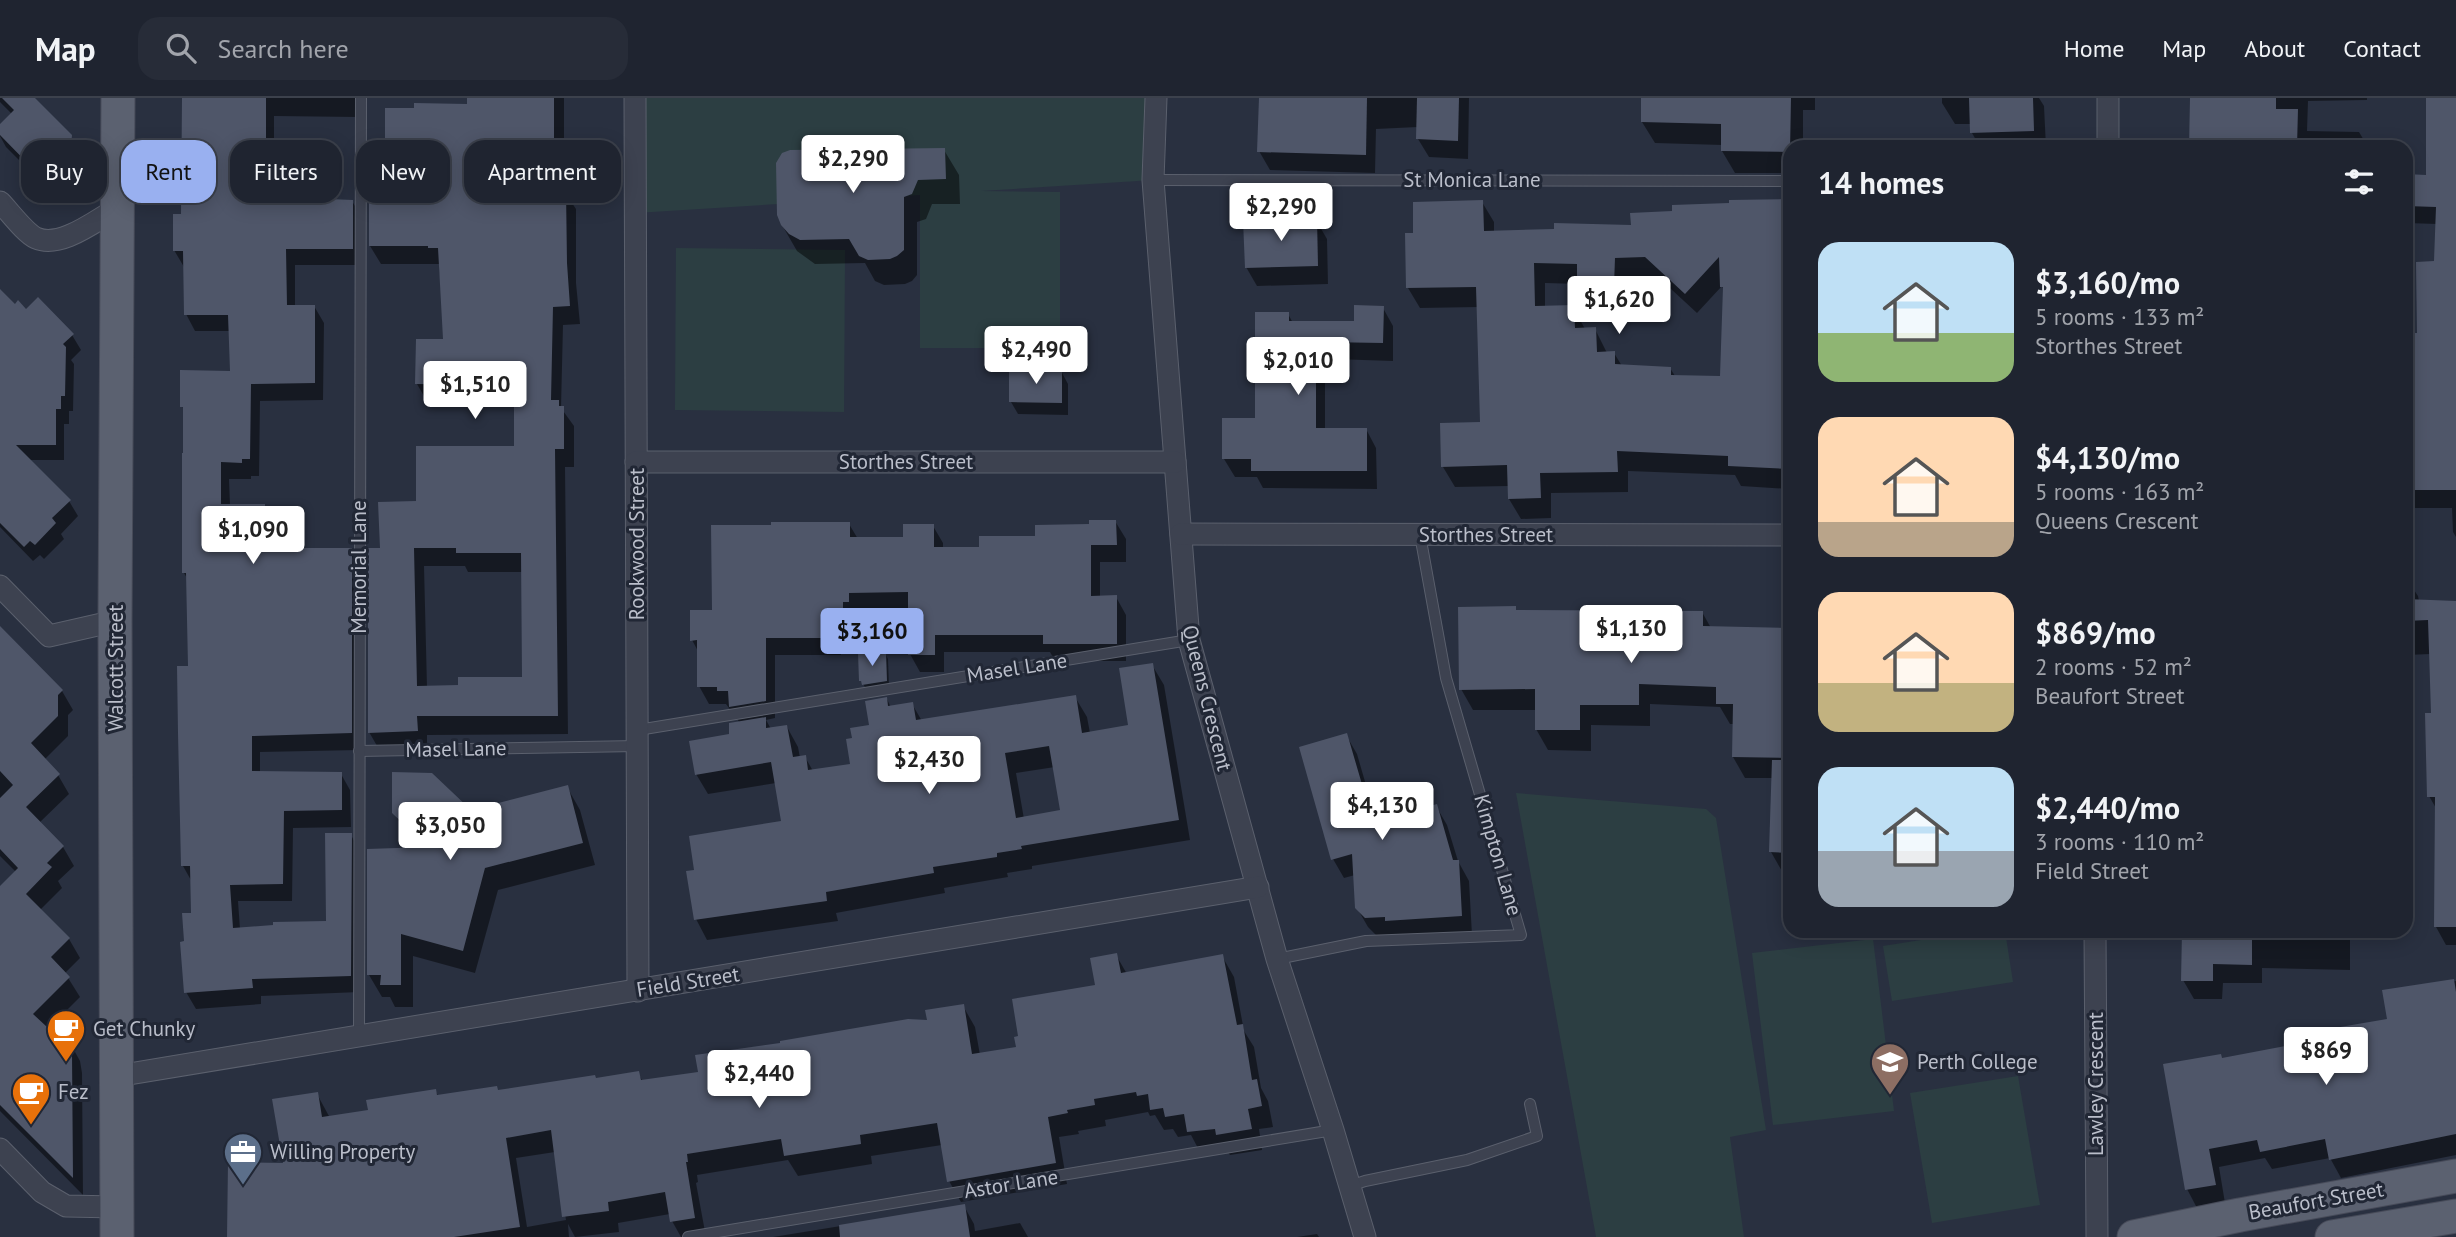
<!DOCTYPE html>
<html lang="en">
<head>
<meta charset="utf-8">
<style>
	:root { --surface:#1f2430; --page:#272c38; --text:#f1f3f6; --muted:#a1a4ab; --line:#3c414c; --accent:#99b0f0 }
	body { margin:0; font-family:"PT Sans",sans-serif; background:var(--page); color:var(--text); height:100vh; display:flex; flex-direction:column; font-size:26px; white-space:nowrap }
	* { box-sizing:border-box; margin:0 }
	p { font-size:23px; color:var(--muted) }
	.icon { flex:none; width:38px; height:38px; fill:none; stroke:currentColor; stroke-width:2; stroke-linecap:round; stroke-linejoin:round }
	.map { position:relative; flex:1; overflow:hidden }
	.details { position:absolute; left:1783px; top:42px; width:630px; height:798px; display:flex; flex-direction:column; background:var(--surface); border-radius:21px; box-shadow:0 4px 18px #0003,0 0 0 2px var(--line) }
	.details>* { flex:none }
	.banner { position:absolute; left:21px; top:42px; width:665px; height:63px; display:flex; gap:14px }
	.price { position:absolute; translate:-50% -60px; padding:0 16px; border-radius:7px; background:#fff; color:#222; font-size:23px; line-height:46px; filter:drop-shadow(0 2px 4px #0008) }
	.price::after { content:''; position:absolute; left:50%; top:42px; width:21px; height:16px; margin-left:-10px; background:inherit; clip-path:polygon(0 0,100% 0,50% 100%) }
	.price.active { background:var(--accent); color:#111 }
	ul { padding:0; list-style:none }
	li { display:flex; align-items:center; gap:21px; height:175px; padding:0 35px }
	li span { display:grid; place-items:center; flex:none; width:196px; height:140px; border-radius:21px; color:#555 }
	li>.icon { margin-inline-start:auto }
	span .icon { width:84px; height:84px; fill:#fffc; stroke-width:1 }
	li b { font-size:30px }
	h2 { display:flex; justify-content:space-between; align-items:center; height:84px; padding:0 35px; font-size:30px }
	.tag { padding:0 24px; border-radius:21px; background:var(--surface); box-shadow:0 4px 18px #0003,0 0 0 2px var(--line); font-size:24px; line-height:63px }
	.tag.active { background:var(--accent); color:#111 }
	header { display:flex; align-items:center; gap:42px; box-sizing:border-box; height:98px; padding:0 35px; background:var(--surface); border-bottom:2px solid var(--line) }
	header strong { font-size:33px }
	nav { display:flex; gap:38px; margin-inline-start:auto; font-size:24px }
	.search { width:490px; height:63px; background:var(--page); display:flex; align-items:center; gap:18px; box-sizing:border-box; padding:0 24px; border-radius:21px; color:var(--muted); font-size:26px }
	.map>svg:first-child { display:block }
</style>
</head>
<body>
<header>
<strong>Map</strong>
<div class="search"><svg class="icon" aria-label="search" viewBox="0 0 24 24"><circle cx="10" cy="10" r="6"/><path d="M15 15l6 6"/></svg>Search here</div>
<nav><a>Home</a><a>Map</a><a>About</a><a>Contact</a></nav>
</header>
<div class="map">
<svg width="2456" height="1139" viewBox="0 0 2456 1139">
	<rect width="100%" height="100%" fill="#293040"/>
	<g fill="#2c3e42">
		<polygon points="635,0 1155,0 1153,82 981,93 1060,94 1060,250 920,250 920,97 636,115"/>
		<polygon points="676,150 845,152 844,314 675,312"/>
		<polygon points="1516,695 1706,711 1716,720 1766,1032 1730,1039 1744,1139 1596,1139"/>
		<polygon points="1978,833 2005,833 2013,884 1892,903 1883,848"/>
		<polygon points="1873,841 1894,1013 1773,1027 1752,855"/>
		<polygon points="2018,978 2040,1107 1932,1125 1910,995"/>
	</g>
	<g fill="#0007" fill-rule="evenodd">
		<polygon points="0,0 33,0 70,38 81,56 80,67 52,95 6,49 0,38 0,29 12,16 0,4"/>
		<polygon points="184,0 356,0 356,19 274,18 274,74 313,75 323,92 323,99 328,99 331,103 352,103 362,120 362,167 295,167 295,208 314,208 324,225 323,302 260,303 259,378 251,378 251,381 229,381 230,407 264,407 274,424 274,431 289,431 299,452 351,452 361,469 360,652 260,654 260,675 341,676 350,692 351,729 293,730 292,803 238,803 240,831 328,824 351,737 360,754 360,894 261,898 261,906 196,911 186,894 186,845 193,816 192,784 183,768 189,569 188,482 184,475 185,313 182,308 232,275 231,233 195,233 186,216 184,169 174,152 183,118"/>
		<path d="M469,0H564V93L576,111V185L580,226L563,227L561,310L574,328V369H565L568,636L427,637V652L380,653L369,634L382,452L418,405L516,349V305H428L417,286L445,243L439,166H381L370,148L387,104L469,8ZM424,468H465L468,474H523L524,581L460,589H427Z"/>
		<polygon points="1260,0 1469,0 1468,61 1429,59 1418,41 1418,29 1376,31 1375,75 1270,72 1259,53"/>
		<polygon points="1643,0 1823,0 1815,0 1815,12 1803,12 1803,49 1790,49 1790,75 1735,75 1722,53 1722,47 1655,45 1642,24"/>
		<polygon points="1942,0 2039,0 2044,8 2046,49 1980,49 1972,35 1972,26 1955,26 1942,5"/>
		<polygon points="2193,0 2367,0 2367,2 2308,3 2307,33 2359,34 2368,49 2191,49"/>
		<polygon points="2428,0 2456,0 2456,439 2453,434 2452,410 2413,410 2406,398 2406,361 2417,360 2415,314 2406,298 2406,236 2419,236 2436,165 2437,126 2406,125 2406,78 2428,79"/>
		<polygon points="944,52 959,77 960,106 932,106 926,121 917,124 917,177 912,183 905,186 884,187 875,183 865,165 815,166 797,153 782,127"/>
		<path d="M1731,103H1790V391L1741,388L1735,377L1628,373V394L1551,395V420L1521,421L1509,401V388L1455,389L1443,369L1482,326L1479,209L1420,210L1408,190L1415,136L1482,104L1494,124V134L1633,129L1674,115L1731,107ZM1658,179L1697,215L1722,188L1725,194L1722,280L1675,278L1670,270L1622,268L1614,255H1607L1595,231H1585L1573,209H1545V185L1579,186L1590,208H1625V180Z"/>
		<polygon points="1316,122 1327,141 1328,186 1257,188 1246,169"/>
		<polygon points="0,203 26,213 72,237 81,252 71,262 74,266 73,313 69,313 69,326 64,326 64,362 28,362 69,403 78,418 61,436 64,441 44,461 40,457 33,463 0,429"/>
		<polygon points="1383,210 1393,228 1393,263 1333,261 1333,270 1325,270 1325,331 1366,331 1376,350 1377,391 1263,390 1257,379 1235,379 1224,361 1257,322 1288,216 1293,225 1355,225"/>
		<polygon points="1061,273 1068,286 1068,317 1018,316 1011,304"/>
		<path d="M1115,423L1126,441V464H1100V499H1116L1126,517V563H1055L1050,554H944V574H920L910,556L909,511L858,512V521H852V531L841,530V557H775V620L766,622L771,631L787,629L798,649L800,660L805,659L813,673L852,667L854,641L871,628L887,601L891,610L912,606L922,623L1075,599L1087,619L1090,635L1130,629L1152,567L1164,587L1190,742L1032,768V771L1007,775L1008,779L944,790L945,795L836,815L838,823L707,842L696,821V774L783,725L776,685L708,696L696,676L740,625L726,606H709L699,588V555L692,542L714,514L849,426L858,441H905L933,428L943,445V451H981ZM1055,669L1062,714L1024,721L1016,675Z"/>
		<polygon points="2406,480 2418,498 2419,503 2456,504 2456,499 2456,847 2446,847 2436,829 2437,712 2429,698 2433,617 2431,556 2406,557"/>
		<polygon points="1515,510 1517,514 1702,514 1711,530 1790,532 1790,775 1783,775 1771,754 1773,680 1745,680 1733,659 1734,626 1730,626 1720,609 1650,606 1650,628 1591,627 1591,653 1548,652 1536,631 1536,612 1473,612 1461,591"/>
		<polygon points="0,531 62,593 73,612 68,617 68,638 44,662 58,677 69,696 39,725 63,749 74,768 58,783 62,790 40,812 69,841 80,860 65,875 80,899 47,932 59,943 69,943 80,963 82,975 83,1097 0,1013 0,790 16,774 0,758"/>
		<polygon points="885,555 888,561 889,589 867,592 861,583"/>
		<polygon points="1346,637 1357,656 1377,725 1436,708 1447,727 1458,763 1469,783 1472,837 1377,838 1368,829 1357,810 1355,777 1344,780 1333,761"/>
		<polygon points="567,689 580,712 595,767 498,792 475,875 413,858 413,909 395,909 390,899 382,899 369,877 421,751 408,738 394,715 470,714"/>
		<polygon points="2184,833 2350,833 2350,872 2262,870 2262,885 2223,885 2222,901 2194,901 2183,882"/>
		<path d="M1116,857L1127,876L1222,858L1234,879L1244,933L1254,949L1261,990L1268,1003L1273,1029L1259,1031L1262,1052L1230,1057L1226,1051L1200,1054L1191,1037L1178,1039L1173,1031L1164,1032L1155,1017L1150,1018L1148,1014L1105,1022L1106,1028L1078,1033L1079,1036L1059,1039L1067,1086L961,1104L949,1083L942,1047L871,1058L872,1066L798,1078L788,1062L697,1077L698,1084L696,1085L706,1139H681L672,1123L670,1116L618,1125L619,1134L575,1139L568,1126L569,1139H229L285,1066L317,996L330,1020L370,1013L435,993L439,999L499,994L638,975L643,984L700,975L929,924L963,908L975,929L980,957L1018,950L1097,888ZM555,1054L566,1122L527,1129L516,1060Z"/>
		<polygon points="2456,883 2456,1057 2341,1080 2330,1060 2272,1071 2265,1060 2219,1069 2225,1105 2197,1110 2187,1091 2222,962 2309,945 2389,923 2384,894"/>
		<polygon points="964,1108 974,1126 975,1133 1020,1125 1028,1139 773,1139"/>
		<polygon points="1317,1136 1319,1139 1297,1139"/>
	</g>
	<g fill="#4f5669" fill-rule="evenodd">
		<polygon points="2,0 35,0 72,37 71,49 41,79 0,37 0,26 14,12"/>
		<polygon points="182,0 266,0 266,71 315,73 313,97 329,97 329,101 353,102 353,151 286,151 287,207 315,207 315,285 251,286 250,361 242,361 242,365 221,364 221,406 265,406 265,429 290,430 290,450 352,450 352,635 252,638 252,673 342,674 342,712 284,713 283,786 230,787 233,830 273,827 273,824 326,823 325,735 352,735 351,878 252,881 253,890 184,895 180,844 184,843 182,815 191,815 190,768 181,768 178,635 177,568 188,568 186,475 182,475 182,355 183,355 183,309 180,309 180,272 230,273 228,217 184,217 183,153 173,153 173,116 181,116"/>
		<path d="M467,0H554V91H566L567,165L570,208L553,209L551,302H559V308H564V351H555L558,618H417L418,633L368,635V450H380L378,404L416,403V348H514V287L415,286L416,241H443L438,150H428V148H369V102H385V10H414V5L467,6ZM414,450H456V455H521L522,579H458V587L417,588Z"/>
		<polygon points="1259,0 1367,0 1366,57 1257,54"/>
		<polygon points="1417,0 1459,0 1458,43 1416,41"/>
		<polygon points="1641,0 1791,0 1790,54 1721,53 1721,26 1641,24"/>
		<polygon points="1969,0 2033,0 2034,33 1970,35"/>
		<polygon points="2190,0 2276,0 2276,11 2298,11 2297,49 2189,49"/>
		<polygon points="2426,0 2456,0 2456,392 2406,392 2406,359 2415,359 2414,296 2406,296 2406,235 2417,235 2416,164 2434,163 2436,109 2406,108 2406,76 2426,77"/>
		<polygon points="945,50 946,81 918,82 912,96 904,99 904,152 897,158 890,161 868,162 859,158 849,141 800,142 789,136 781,127 777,117 776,65 782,55 790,52"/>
		<path d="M1790,101V371L1728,368V358L1617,353L1618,374L1540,375L1541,400L1508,401L1507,367L1441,369L1440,325L1480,324L1476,189L1406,190L1405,135H1413V104L1483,102L1484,133L1554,131V125L1631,127L1630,115L1672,113V107L1729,105V102ZM1645,159L1685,196L1719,159L1720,189H1723L1720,278L1671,277V269L1615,266V253L1597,254L1596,229L1575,230L1574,207L1535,208L1534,165L1577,166V188H1614L1615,160Z"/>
		<polygon points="1317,120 1318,168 1245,170 1243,122"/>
		<polygon points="0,191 15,206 18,202 26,211 38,199 74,236 63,246 66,249 65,298 61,298 61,311 56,311 56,347 16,347 71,402 52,420 56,425 35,447 30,443 24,449 0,425"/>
		<polygon points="1354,207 1384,208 1383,245 1324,244 1324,252 1316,252 1316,330 1367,330 1367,373 1251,373 1251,361 1222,361 1222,320 1255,320 1255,214 1289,214 1289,223 1354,223"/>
		<polygon points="1009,271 1062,272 1062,305 1009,304"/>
		<polygon points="1089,422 1116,422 1117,447 1091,447 1091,498 1117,497 1117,546 1043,546 1043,537 935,537 935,557 908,557 908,494 849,495 849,504 843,504 843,514 832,513 832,540 766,540 766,603 729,609 728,593 717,593 717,589 697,589 697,542 690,543 690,512 712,512 711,427 771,427 771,424 850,424 850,439 903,439 903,426 934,426 934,449 979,449 979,438 1035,438 1035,427 1089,426"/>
		<polygon points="2406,501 2456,503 2456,829 2434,829 2435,699 2427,699 2425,615 2431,615 2428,522 2406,523"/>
		<polygon points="1516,508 1516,512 1703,513 1703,528 1790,530 1790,660 1732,659 1733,606 1716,606 1716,589 1639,586 1639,607 1580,607 1580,632 1535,632 1535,591 1459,592 1458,509"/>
		<polygon points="0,528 63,592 58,597 58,618 31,645 60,676 26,709 64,748 47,765 52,769 26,796 70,840 51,859 70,879 33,916 60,941 70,942 72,955 73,1080 0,1007 0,788 18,770 0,751 0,700 13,687 0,673"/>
		<polygon points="886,554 887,583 862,587 861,583 859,583 858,555"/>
		<path d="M1153,565L1179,722L1021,748L1022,751L997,755V759L933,769L934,775L826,794L827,803L694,822L686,773L694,772L689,738L781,723L771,664L695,677L689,643L729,636V625L766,619V630L787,627L793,659L806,657L808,672L850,666L846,641L852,640L850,630L869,627L865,603L887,599L888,608L913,604L916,622L1076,597L1082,635L1128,627L1119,570ZM1049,648L1060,712L1016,720L1005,655Z"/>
		<polygon points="1347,635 1373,724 1437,706 1453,762 1459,762 1462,818 1385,823 1385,819 1365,820 1355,810 1352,756 1331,762 1299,649"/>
		<polygon points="1772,662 1790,662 1790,755 1769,754"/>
		<polygon points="392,674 432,675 471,712 568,687 583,745 485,770 463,853 401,836 401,887 380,887 381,877 367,877 367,751 427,749 392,715"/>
		<polygon points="2182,833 2252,833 2252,867 2213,866 2213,883 2181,883"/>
		<polygon points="1117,855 1121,875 1223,856 1237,927 1243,926 1252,982 1257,981 1262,1008 1248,1011 1252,1031 1216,1037 1215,1031 1187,1034 1184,1016 1165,1019 1163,1010 1150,1012 1148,996 1137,998 1136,994 1094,1001 1095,1007 1067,1012 1068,1015 1048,1019 1056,1065 947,1084 937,1025 860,1037 861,1046 784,1058 781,1041 687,1056 688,1064 686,1064 695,1120 670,1124 665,1094 608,1104 609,1113 562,1119 551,1032 506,1040 520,1129 454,1139 227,1139 228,1064 283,1065 272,1001 318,994 322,1019 368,1012 366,1002 436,991 437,997 497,988 498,992 595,977 596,980 639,973 641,982 698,974 695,957 780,945 780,943 908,921 927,922 925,912 964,906 972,956 1016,949 1014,939 1018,938 1012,901 1095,887 1090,860"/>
		<polygon points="2454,881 2456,894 2456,1036 2329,1062 2325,1041 2260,1054 2257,1042 2209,1051 2216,1087 2185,1092 2163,966 2221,956 2222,960 2307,944 2305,935 2387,921 2382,892"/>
		<polygon points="965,1106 970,1139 840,1139 839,1127"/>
	</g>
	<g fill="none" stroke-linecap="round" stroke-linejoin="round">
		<g stroke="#5b606d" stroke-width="12">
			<g id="service">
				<polyline points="1153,82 1790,83"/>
				<polyline points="638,632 1189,542"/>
				<polyline points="359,653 637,648"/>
				<polyline points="1277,861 1366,843 1521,837 1446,580 1420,437"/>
				<polyline points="359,939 361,0"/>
				<polyline points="1350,1088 1365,1083 1467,1062 1537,1038 1530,1006"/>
				<polyline points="688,1139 1333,1032"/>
			</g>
		</g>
		<g stroke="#5b606d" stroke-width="23">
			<g id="minor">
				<polyline points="635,0 638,893"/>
				<polyline points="1156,0 1153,82 1189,542 1277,861 1333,1032 1365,1139"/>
				<polyline points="2108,49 2108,0"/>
				<path d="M0,104C9,113 25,135 36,140C61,151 96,122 118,110"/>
				<polyline points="636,364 1175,364"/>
				<polyline points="1181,436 1790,437"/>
				<polyline points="0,488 49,538 115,523"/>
				<polyline points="2095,833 2097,1139"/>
				<polyline points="117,978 1258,789"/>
				<polyline points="0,1051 42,1094 66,1108 117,1109"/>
			</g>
		</g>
		<g stroke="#474b59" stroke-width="35">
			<g id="primary">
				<polyline points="117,1139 115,523 118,0"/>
				<polyline points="2134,1139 2240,1117 2456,1078"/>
				<polyline points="2332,1139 2456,1118"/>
			</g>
		</g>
		<use href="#service" stroke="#3d4250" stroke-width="10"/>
		<use href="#minor" stroke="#3d4250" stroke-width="21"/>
		<use href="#primary" stroke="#5b6170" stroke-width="33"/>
	</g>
	<defs>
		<g id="cafe-pin" transform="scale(2.0125)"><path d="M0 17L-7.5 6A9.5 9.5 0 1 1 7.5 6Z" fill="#e8710a" stroke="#212735"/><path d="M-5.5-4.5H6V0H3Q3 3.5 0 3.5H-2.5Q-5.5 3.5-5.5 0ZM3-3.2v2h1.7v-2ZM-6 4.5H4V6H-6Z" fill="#fff"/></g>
		<g id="school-pin" transform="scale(2.0125)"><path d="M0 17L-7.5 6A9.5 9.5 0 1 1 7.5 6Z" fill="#8d6e63" stroke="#212735"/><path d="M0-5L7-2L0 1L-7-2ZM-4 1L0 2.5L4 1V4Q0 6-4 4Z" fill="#fff"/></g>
		<g id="office-pin" transform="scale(2.0125)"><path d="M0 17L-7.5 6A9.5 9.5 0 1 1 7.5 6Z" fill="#5c6f8a" stroke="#212735"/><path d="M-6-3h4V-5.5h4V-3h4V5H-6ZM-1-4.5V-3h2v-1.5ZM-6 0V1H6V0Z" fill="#fff"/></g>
	</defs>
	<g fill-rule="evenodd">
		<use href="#cafe-pin" x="66" y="931"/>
		<use href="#school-pin" x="1890" y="964"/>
		<use href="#cafe-pin" x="31" y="994"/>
		<use href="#office-pin" x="243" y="1054"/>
	</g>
	<g text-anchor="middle" stroke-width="6" stroke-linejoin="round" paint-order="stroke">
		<g font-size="21" fill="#babeca" stroke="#212735">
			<text x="1472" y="89">St Monica Lane</text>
			<text x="906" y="371">Storthes Street</text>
			<text x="1486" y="444">Storthes Street</text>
			<text transform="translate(637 446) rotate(-90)" y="7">Rookwood Street</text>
			<text transform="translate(359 469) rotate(-90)" y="7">Memorial Lane</text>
			<text transform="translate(116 570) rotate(-90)" y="7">Walcott Street</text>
			<text transform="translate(1017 570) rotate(-9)" y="7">Masel Lane</text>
			<text transform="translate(1207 600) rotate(76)" y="7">Queens Crescent</text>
			<text transform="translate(456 651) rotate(-1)" y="7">Masel Lane</text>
			<text transform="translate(1498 757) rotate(74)" y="7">Kimpton Lane</text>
			<text transform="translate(688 884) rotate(-9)" y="7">Field Street</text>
			<text transform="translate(2096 986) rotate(-90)" y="7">Lawley Crescent</text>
			<text transform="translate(1011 1086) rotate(-9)" y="7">Astor Lane</text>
			<text transform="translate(2316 1103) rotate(-10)" y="7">Beaufort Street</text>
		</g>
		<g font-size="21" fill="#babeca" stroke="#212735" text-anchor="start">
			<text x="93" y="938">Get Chunky</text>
			<text x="1917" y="971">Perth College</text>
			<text x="58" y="1001">Fez</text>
			<text x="270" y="1061">Willing Property</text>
		</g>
	</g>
</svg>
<b class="price" style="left:853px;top:97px">$2,290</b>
<b class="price" style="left:1281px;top:145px">$2,290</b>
<b class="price" style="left:1619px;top:238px">$1,620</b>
<b class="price" style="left:1036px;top:288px">$2,490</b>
<b class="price" style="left:1298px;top:299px">$2,010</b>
<b class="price" style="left:475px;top:323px">$1,510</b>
<b class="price" style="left:253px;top:468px">$1,090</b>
<b class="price" style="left:1631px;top:567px">$1,130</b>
<b class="price active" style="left:872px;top:570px">$3,160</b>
<b class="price" style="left:929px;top:698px">$2,430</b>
<b class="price" style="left:1382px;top:744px">$4,130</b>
<b class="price" style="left:450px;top:764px">$3,050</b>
<b class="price" style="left:2326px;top:989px">$869</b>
<b class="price" style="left:759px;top:1012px">$2,440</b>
<div class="banner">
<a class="tag">Buy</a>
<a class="tag active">Rent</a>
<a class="tag">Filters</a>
<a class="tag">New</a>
<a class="tag">Apartment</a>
</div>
<section class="details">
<h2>14 homes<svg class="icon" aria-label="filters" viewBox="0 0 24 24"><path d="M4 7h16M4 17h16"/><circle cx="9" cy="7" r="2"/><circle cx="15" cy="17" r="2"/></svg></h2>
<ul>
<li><span style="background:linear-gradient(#bfe0f5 65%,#8fb573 0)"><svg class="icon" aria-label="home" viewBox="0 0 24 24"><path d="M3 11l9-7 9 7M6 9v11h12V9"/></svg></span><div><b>$3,160/mo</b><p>5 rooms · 133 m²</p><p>Storthes Street</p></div></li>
<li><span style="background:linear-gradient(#ffd9b3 75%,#b9a48a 0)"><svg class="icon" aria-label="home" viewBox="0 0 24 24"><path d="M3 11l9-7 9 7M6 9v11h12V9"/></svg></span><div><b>$4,130/mo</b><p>5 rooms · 163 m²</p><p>Queens Crescent</p></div></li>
<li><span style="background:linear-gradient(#ffd9b3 65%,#c2b280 0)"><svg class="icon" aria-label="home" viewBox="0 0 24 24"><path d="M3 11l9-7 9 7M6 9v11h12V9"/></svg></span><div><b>$869/mo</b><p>2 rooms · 52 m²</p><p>Beaufort Street</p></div></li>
<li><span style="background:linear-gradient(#bfe0f5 60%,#9aa5b1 0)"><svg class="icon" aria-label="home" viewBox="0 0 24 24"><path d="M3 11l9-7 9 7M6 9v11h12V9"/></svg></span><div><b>$2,440/mo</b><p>3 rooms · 110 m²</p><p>Field Street</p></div></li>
</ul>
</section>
</div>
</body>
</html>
